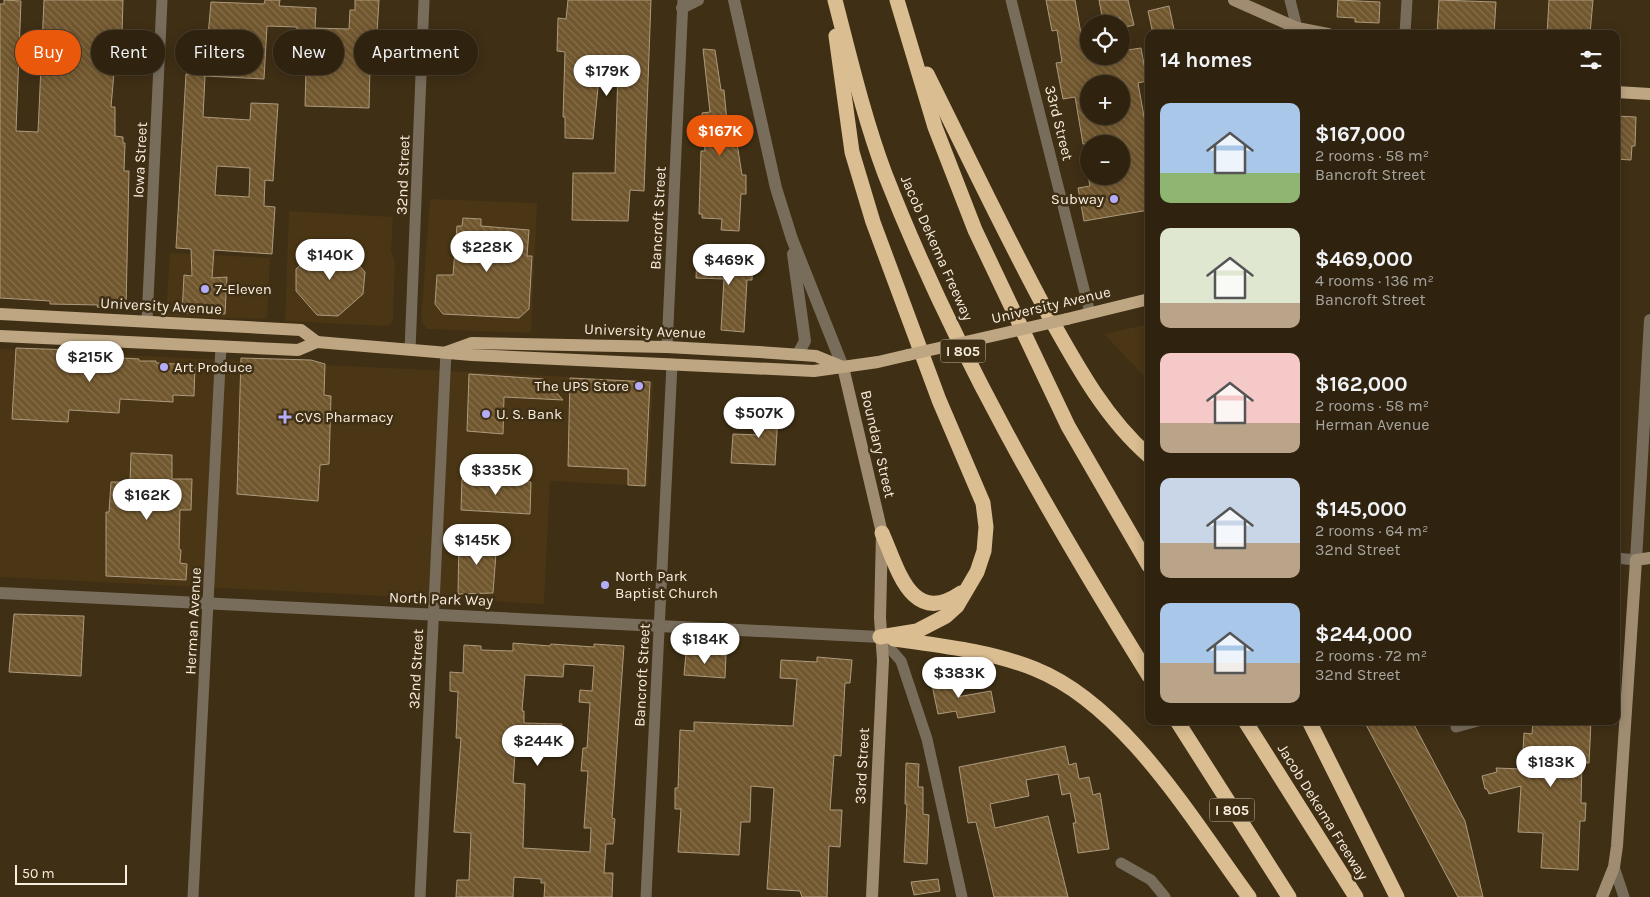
<!DOCTYPE html>
<html lang="en">
<head>
<meta charset="utf-8">
<style>
	:root { --surface:#2f2310; --page:#372b19; --text:#f1f3f6; --muted:#a7a49f; --line:#4a4030; --accent:#ea580c }
	body { margin:0; font-family:Karla,sans-serif; background:var(--page); color:var(--text); height:100vh; display:flex; flex-direction:column; font-size:19px; white-space:nowrap }
	* { box-sizing:border-box; margin:0 }
	p { font-size:16px; color:var(--muted) }
	.icon { flex:none; width:28px; height:28px; fill:none; stroke:currentColor; stroke-width:2; stroke-linecap:round; stroke-linejoin:round }
	.map { position:relative; flex:1; overflow:hidden }
	.side { position:absolute; left:1145px; top:30px; width:475px; height:695px; display:flex; flex-direction:column; background:var(--surface); border-radius:10px; box-shadow:0 2px 12px #0003,0 0 0 1px var(--line) }
	.side>* { flex:none }
	.hud { position:absolute; left:15px; top:30px; width:475px; height:45px; display:flex; gap:10px }
	.fabs { position:absolute; left:1080px; top:15px; display:grid; gap:10px }
	.fabs a { display:grid; place-items:center; width:50px; height:50px; border-radius:50%; background:var(--surface); box-shadow:0 2px 12px #0003,0 0 0 1px var(--line); font-size:25px }
	.scale { position:absolute; left:15px; bottom:12px; width:112px; box-sizing:border-box; padding-left:5px; border:2px solid #f8edde; border-top:0; font-size:14px; line-height:18px; white-space:nowrap; color:#f8edde; -webkit-text-stroke:4px #3f2f15; paint-order:stroke }
	.price { position:absolute; translate:-50% -42px; padding:0 11px; border-radius:18px; background:#fff; color:#222; font-size:16px; line-height:32px; filter:drop-shadow(0 1px 2px #0008) }
	.price::after { content:''; position:absolute; left:50%; top:30px; width:15px; height:11px; margin-left:-8px; background:inherit; clip-path:polygon(0 0,100% 0,50% 100%) }
	.price.current { background:var(--accent); color:#fff }
	ul { padding:0; list-style:none }
	li { display:flex; align-items:center; gap:15px; height:125px; padding:0 15px }
	li span { display:grid; place-items:center; flex:none; width:140px; height:100px; border-radius:10px; color:#555 }
	li>.icon { margin-inline-start:auto }
	span .icon { width:60px; height:60px; fill:#fffc; stroke-width:1 }
	li b { font-size:21px }
	h2 { display:flex; justify-content:space-between; align-items:center; height:60px; padding:0 15px; font-size:21px }
	.tag { padding:0 18px; border-radius:22px; background:var(--surface); box-shadow:0 2px 12px #0003,0 0 0 1px var(--line); font-size:18px; line-height:45px }
	.tag.current { background:var(--accent); color:#fff }
	.map>svg:first-child { display:block }
</style>
</head>
<body>
<div class="map">
<svg width="1650" height="897" viewBox="0 0 1650 897">
	<defs>
		<pattern id="building-back-hatch" width="6" height="6" patternUnits="userSpaceOnUse" patternTransform="scale(1.25)"><rect width="6" height="6" fill="#71572e"/><path d="M-1 5l2 2M0 0l6 6M5-1l2 2" fill="none" stroke="#866f4c"/></pattern>
	</defs>
	<rect width="100%" height="100%" fill="#3f2f15"/>
	<g fill="#4a3615">
		<polygon points="430,199 537,203 531,333 427,329 421,322"/>
		<polygon points="289,211 393,217 391,251 395,263 393,319 390,325 384,326 285,321"/>
		<polygon points="170,253 270,258 267,319 166,316"/>
		<polygon points="1149,324 1149,387 1145,377 1104,334"/>
		<polygon points="0,349 653,381 648,486 550,481 544,604 0,577"/>
	</g>
	<g fill="url(#building-back-hatch)" stroke="#ad9a7d" fill-rule="evenodd">
		<polygon points="4,0 21,1 16,131 38,132 44,0 123,0 122,34 124,34 124,47 123,61 115,61 111,107 115,107 115,136 123,137 123,143 125,143 124,171 129,171 126,308 97,307 98,305 50,304 50,301 0,298 0,4 4,4"/>
		<path d="M265,0H280L279,6L316,8L315,28L349,29L350,10H355V0H379L375,67H370L369,108L305,106L307,36H297V27L267,26L264,79L205,76L203,117L250,120L251,103L278,104L273,181L265,180L264,206L275,207L272,254L214,250L212,278L227,277L225,314L182,313L184,275L192,276L191,249L176,248L186,74H193V58H198L200,35L208,36L211,2L264,4ZM217,166L250,168L249,197L215,195Z"/>
		<polygon points="568,0 651,0 644,191 630,190 628,221 572,220 573,173 615,173 618,69 600,67 593,139 565,138 565,117 563,117 565,52 557,51 558,18 566,19"/>
		<path d="M1046,0H1075L1085,56H1121V51L1141,48L1147,81L1138,83L1145,122H1149V210L1084,221L1078,188L1090,186L1088,176H1121V144H1083L1075,97L1063,99L1056,63L1062,62L1057,30L1052,31ZM1089,84H1121V116H1089Z"/>
		<polygon points="1099,0 1128,0 1134,25 1122,28 1120,18 1103,21"/>
		<polygon points="1338,0 1380,2 1379,23 1355,22 1355,18 1337,17"/>
		<polygon points="1439,0 1496,2 1494,34 1437,34"/>
		<polygon points="1549,0 1593,0 1590,34 1547,34"/>
		<polygon points="1169,6 1175,34 1153,34 1148,11"/>
		<polygon points="703,49 715,50 721,90 724,90 727,122 735,120 739,137 736,137 742,175 746,175 746,194 741,194 739,231 721,230 722,219 702,218 702,214 699,214 701,151 705,151 702,113 710,112"/>
		<polygon points="1616,116 1636,117 1635,146 1632,146 1631,160 1616,159"/>
		<polygon points="463,218 481,219 481,226 529,230 527,256 532,256 529,309 519,318 443,314 435,304 437,275 453,275 457,226 462,226"/>
		<polygon points="341,245 365,272 363,294 338,316 317,315 296,291 296,269 320,246"/>
		<polygon points="697,255 753,257 752,280 747,280 744,332 721,330 724,279 696,278"/>
		<polygon points="16,348 72,350 72,355 139,359 139,361 156,361 156,363 195,365 194,396 173,395 173,402 120,399 119,413 69,410 68,422 12,419"/>
		<polygon points="241,358 311,360 325,364 324,395 331,396 329,464 320,465 318,501 237,494"/>
		<polygon points="469,374 544,379 563,400 504,397 503,434 467,431"/>
		<polygon points="570,378 650,382 645,486 628,485 628,469 568,466"/>
		<polygon points="762,399 779,400 775,465 731,463 733,434 759,435"/>
		<polygon points="131,453 172,455 172,479 192,479 191,510 180,510 179,549 181,550 180,563 187,564 186,580 106,576 106,512 109,512 111,482 130,482"/>
		<polygon points="462,479 531,482 530,514 461,510"/>
		<polygon points="459,537 497,540 493,593 458,594"/>
		<polygon points="14,614 84,616 81,676 9,672"/>
		<path d="M513,643L550,646L551,644L594,647V644L624,646L612,818L615,819L613,844H606L604,873H613L612,897H544L545,883H541V879L514,877L513,897H456L457,880H469L471,833L454,832L461,738H456L458,692L450,691V672L463,673L464,645L481,646V650L513,651ZM564,664L594,666L592,691L580,690L579,702L590,703L587,748H583L581,771H588L584,828H591L590,852L523,848L525,784L513,783L516,740L561,744L562,724L524,723V711H522L525,675L563,677Z"/>
		<polygon points="686,653 726,655 725,678 684,675"/>
		<polygon points="817,657 852,660 850,683 845,683 841,756 834,755 830,810 842,810 840,847 829,846 827,897 802,897 800,891 767,889 774,788 751,786 750,822 741,822 739,855 678,852 681,809 675,809 675,788 678,788 680,730 694,731 694,722 793,726 797,679 780,678 781,660 817,662"/>
		<polygon points="945,672 947,682 954,681 957,697 991,691 995,712 958,718 956,711 938,714 930,675"/>
		<polygon points="1364,721 1412,721 1465,821 1483,897 1458,897"/>
		<polygon points="1533,721 1591,721 1589,763 1582,763 1581,803 1586,803 1585,821 1580,821 1578,870 1541,868 1543,833 1518,832 1521,786 1489,794 1487,789 1485,789 1482,776 1497,772 1496,768 1522,769 1524,733 1532,734"/>
		<polygon points="1065,746 1069,765 1076,763 1079,779 1089,777 1093,795 1100,793 1109,849 1078,853 1073,823 1076,823 1070,793 1062,795 1058,774 1026,780 1029,796 990,804 995,828 1048,816 1068,897 994,897 976,822 968,823 959,767"/>
		<polygon points="906,763 919,764 918,787 923,787 923,814 929,815 927,864 904,862 907,804 905,804"/>
		<polygon points="938,879 940,891 914,895 911,882"/>
	</g>
	<g fill="none" stroke-linecap="round" stroke-linejoin="round">
		<g stroke="#786d5b" stroke-width="11">
			<polyline points="1011,0 1090,313"/>
			<polyline points="1290,0 1297,28"/>
			<polyline points="1405,34 1407,0"/>
			<polyline points="147,321 162,0"/>
			<polyline points="667,347 683,0"/>
			<polyline points="410,350 424,0"/>
			<polyline points="1616,558 1636,560"/>
			<polyline points="880,637 901,661 927,739 962,897"/>
			<polyline points="1456,727 1478,721"/>
			<polyline points="1121,863 1151,880 1165,897"/>
			<polyline points="1614,867 1624,897"/>
			<polyline points="193,897 221,346"/>
			<polyline points="420,897 446,352"/>
			<polyline points="646,897 672,364"/>
		</g>
		<g stroke="#786d5b" stroke-width="12">
			<polyline points="734,0 776,188 792,239 843,367"/>
			<polyline points="682,8 698,0"/>
			<polyline points="793,254 805,341 798,354"/>
			<polyline points="1636,560 1650,320"/>
			<polyline points="0,593 880,637"/>
		</g>
		<g stroke="#a08d71" stroke-width="12">
			<polyline points="1234,0 1297,28 1304,34"/>
			<polyline points="1297,28 1328,34"/>
			<polyline points="843,367 882,533 880,618 883,660 872,897"/>
			<polyline points="1602,897 1614,867 1617,846 1636,560 1650,558"/>
		</g>
		<g stroke="#bea682" stroke-width="12">
			<polyline points="1616,92 1650,94"/>
			<polyline points="0,314 301,330 317,342"/>
			<polyline points="1067,319 1149,299"/>
			<polyline points="0,336 298,350 317,342 472,355 814,371 878,362 908,355"/>
			<polyline points="447,352 472,343 667,347 759,352 816,356 843,367"/>
		</g>
		<g stroke="#dabd91" stroke-width="15">
			<path d="M835,0C850,58 864,118 885,174C954,351 1049,515 1149,676"/>
			<polyline points="897,0 935,127 975,230 1068,426 1149,566"/>
			<polyline points="836,36 852,152 873,222 939,400 983,503 986,527 984,551 977,572 957,606 946,616 917,631 880,637"/>
			<path d="M927,74C967,154 1005,235 1048,314C1076,364 1105,418 1149,456"/>
			<path d="M882,533C898,569 911,627 961,593"/>
			<path d="M894,639C942,646 990,651 1035,669C1125,705 1193,821 1249,897"/>
			<polyline points="1177,721 1289,897"/>
			<polyline points="1245,721 1356,897"/>
			<polyline points="1309,721 1397,897"/>
		</g>
		<polyline stroke="#bea682" stroke-width="12" points="908,355 1067,319"/>
	</g>
	<g fill="#b4acf9" stroke="#3f2f15" stroke-width="2">
		<circle cx="1114" cy="199" r="5"/>
		<circle cx="205" cy="289" r="5"/>
		<circle cx="164" cy="367" r="5"/>
		<circle cx="639" cy="386" r="5"/>
		<circle cx="486" cy="414" r="5"/>
		<path d="M282.5 409.5h5v5h5v5h-5v5h-5v-5h-5v-5h5z"/>
		<circle cx="605" cy="585" r="5"/>
	</g>
	<g text-anchor="middle" stroke-width="5" stroke-linejoin="round" paint-order="stroke">
		<g fill="#3f2f15" stroke="#c0b4a2" stroke-width="1">
			<rect x="940.5" y="339.5" width="45" height="23" rx="4"/>
			<rect x="1209.5" y="798.5" width="45" height="23" rx="4"/>
		</g>
		<g font-size="14" font-weight="bold" fill="#f8edde">
			<text x="963" y="356">I 805</text>
			<text x="1232" y="815">I 805</text>
		</g>
		<g font-size="15" fill="#f8edde" stroke="#3f2f15">
			<text transform="translate(1059 123) rotate(76)" y="5">33rd Street</text>
			<text transform="translate(140 160) rotate(-87)" y="5">Iowa Street</text>
			<text transform="translate(403 175) rotate(-88)" y="5">32nd Street</text>
			<text transform="translate(658 218) rotate(-87)" y="5">Bancroft Street</text>
			<text transform="translate(937 248) rotate(66)" y="5">Jacob Dekema Freeway</text>
			<text transform="translate(1051 305) rotate(-13)" y="5">University Avenue</text>
			<text transform="translate(161 306) rotate(3)" y="5">University Avenue</text>
			<text transform="translate(645 331) rotate(2)" y="5">University Avenue</text>
			<text transform="translate(878 444) rotate(77)" y="5">Boundary Street</text>
			<text transform="translate(441 599) rotate(2)" y="5">North Park Way</text>
			<text transform="translate(193 621) rotate(-87)" y="5">Herman Avenue</text>
			<text transform="translate(416 669) rotate(-87)" y="5">32nd Street</text>
			<text transform="translate(642 675) rotate(-87)" y="5">Bancroft Street</text>
			<text transform="translate(862 766) rotate(-87)" y="5">33rd Street</text>
			<text transform="translate(1323 812) rotate(58)" y="5">Jacob Dekema Freeway</text>
		</g>
		<g font-size="15" fill="#f8edde" stroke="#3f2f15" text-anchor="start">
			<text x="1104" y="204" text-anchor="end">Subway</text>
			<text x="215" y="294">7-Eleven</text>
			<text x="174" y="372">Art Produce</text>
			<text x="629" y="391" text-anchor="end">The UPS Store</text>
			<text x="496" y="419">U. S. Bank</text>
			<text x="295" y="422">CVS Pharmacy</text>
			<text x="615" y="581">North Park<tspan x="615" dy="17">Baptist Church</tspan></text>
		</g>
	</g>
</svg>
<div class="fabs">
<a><svg class="icon" aria-label="locate" viewBox="0 0 24 24"><circle cx="12" cy="12" r="6"/><path d="M12 2v4M12 18v4M2 12h4M18 12h4"/></svg></a>
<a>+</a>
<a>−</a>
</div>
<div class="scale">50 m</div>
<b class="price" style="left:607px;top:97px">$179K</b>
<b class="price current" style="left:720px;top:157px">$167K</b>
<b class="price" style="left:487px;top:273px">$228K</b>
<b class="price" style="left:330px;top:281px">$140K</b>
<b class="price" style="left:729px;top:286px">$469K</b>
<b class="price" style="left:90px;top:383px">$215K</b>
<b class="price" style="left:759px;top:439px">$507K</b>
<b class="price" style="left:496px;top:496px">$335K</b>
<b class="price" style="left:147px;top:521px">$162K</b>
<b class="price" style="left:477px;top:566px">$145K</b>
<b class="price" style="left:705px;top:665px">$184K</b>
<b class="price" style="left:959px;top:699px">$383K</b>
<b class="price" style="left:538px;top:767px">$244K</b>
<b class="price" style="left:1551px;top:788px">$183K</b>
<div class="hud">
<a class="tag current">Buy</a>
<a class="tag">Rent</a>
<a class="tag">Filters</a>
<a class="tag">New</a>
<a class="tag">Apartment</a>
</div>
<section class="side">
<h2>14 homes<svg class="icon" aria-label="filters" viewBox="0 0 24 24"><path d="M4 7h16M4 17h16"/><circle cx="9" cy="7" r="2"/><circle cx="15" cy="17" r="2"/></svg></h2>
<ul>
<li><span style="background:linear-gradient(#a9c7e8 70%,#8fb573 0)"><svg class="icon" aria-label="home" viewBox="0 0 24 24"><path d="M3 11l9-7 9 7M6 9v11h12V9"/></svg></span><div><b>$167,000</b><p>2 rooms · 58 m²</p><p>Bancroft Street</p></div></li>
<li><span style="background:linear-gradient(#dfe7d0 75%,#b9a48a 0)"><svg class="icon" aria-label="home" viewBox="0 0 24 24"><path d="M3 11l9-7 9 7M6 9v11h12V9"/></svg></span><div><b>$469,000</b><p>4 rooms · 136 m²</p><p>Bancroft Street</p></div></li>
<li><span style="background:linear-gradient(#f6c9c9 70%,#b9a48a 0)"><svg class="icon" aria-label="home" viewBox="0 0 24 24"><path d="M3 11l9-7 9 7M6 9v11h12V9"/></svg></span><div><b>$162,000</b><p>2 rooms · 58 m²</p><p>Herman Avenue</p></div></li>
<li><span style="background:linear-gradient(#c9d6e8 65%,#b9a48a 0)"><svg class="icon" aria-label="home" viewBox="0 0 24 24"><path d="M3 11l9-7 9 7M6 9v11h12V9"/></svg></span><div><b>$145,000</b><p>2 rooms · 64 m²</p><p>32nd Street</p></div></li>
<li><span style="background:linear-gradient(#a9c7e8 60%,#b9a48a 0)"><svg class="icon" aria-label="home" viewBox="0 0 24 24"><path d="M3 11l9-7 9 7M6 9v11h12V9"/></svg></span><div><b>$244,000</b><p>2 rooms · 72 m²</p><p>32nd Street</p></div></li>
</ul>
</section>
</div>
</body>
</html>
